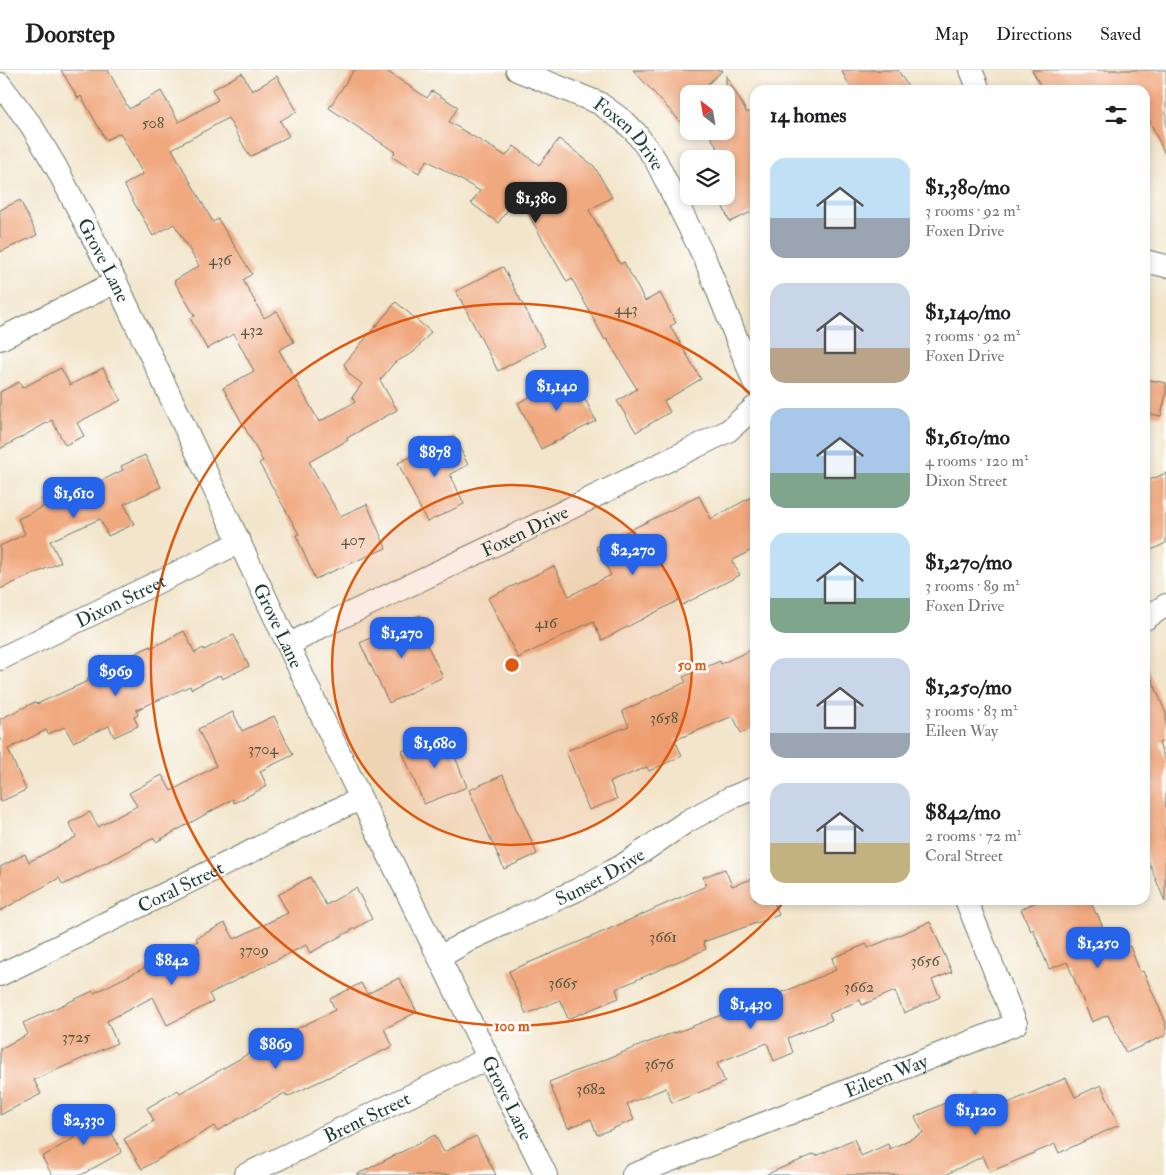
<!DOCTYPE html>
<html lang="en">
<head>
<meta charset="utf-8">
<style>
	:root { --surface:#fff; --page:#f6f6f6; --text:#202124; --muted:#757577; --line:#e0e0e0; --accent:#2563eb }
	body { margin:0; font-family:"IM FELL Double Pica",serif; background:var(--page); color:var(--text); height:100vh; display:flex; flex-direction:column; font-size:19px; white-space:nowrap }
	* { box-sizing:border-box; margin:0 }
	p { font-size:16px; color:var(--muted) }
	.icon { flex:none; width:28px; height:28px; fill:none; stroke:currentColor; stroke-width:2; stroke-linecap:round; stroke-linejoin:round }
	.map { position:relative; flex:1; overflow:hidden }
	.details { position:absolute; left:750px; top:15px; width:400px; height:820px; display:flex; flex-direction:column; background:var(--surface); border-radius:15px; box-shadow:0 2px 8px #0003 }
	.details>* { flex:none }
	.needle { width:32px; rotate:329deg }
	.buttons { position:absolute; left:680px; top:15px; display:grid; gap:10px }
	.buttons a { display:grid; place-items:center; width:55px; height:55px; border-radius:10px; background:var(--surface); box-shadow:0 2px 8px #0003; font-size:25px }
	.price { position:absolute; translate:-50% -42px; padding:0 11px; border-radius:10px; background:var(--accent); color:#fff; font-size:16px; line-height:32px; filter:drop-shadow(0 1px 2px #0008) }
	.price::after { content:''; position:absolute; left:50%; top:30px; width:15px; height:11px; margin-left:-8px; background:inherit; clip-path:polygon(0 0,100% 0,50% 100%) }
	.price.on { background:#222; color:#fff }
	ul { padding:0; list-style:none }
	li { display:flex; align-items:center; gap:15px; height:125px; padding:0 20px }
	li span { display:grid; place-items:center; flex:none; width:140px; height:100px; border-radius:15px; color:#555 }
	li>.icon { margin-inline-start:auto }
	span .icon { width:60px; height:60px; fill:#fffc; stroke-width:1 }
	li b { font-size:21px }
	h2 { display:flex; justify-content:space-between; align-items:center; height:60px; padding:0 20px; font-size:21px }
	header { display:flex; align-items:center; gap:30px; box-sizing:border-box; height:70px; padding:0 25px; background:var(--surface); border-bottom:1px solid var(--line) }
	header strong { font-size:24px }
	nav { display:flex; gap:28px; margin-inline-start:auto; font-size:18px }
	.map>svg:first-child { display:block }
</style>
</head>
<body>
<header>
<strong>Doorstep</strong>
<nav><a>Map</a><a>Directions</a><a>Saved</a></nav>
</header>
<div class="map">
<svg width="1166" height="1105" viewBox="0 0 1166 1105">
	<rect width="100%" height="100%" fill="#fff"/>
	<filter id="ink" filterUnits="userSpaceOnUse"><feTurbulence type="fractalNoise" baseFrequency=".02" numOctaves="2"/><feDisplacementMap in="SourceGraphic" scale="10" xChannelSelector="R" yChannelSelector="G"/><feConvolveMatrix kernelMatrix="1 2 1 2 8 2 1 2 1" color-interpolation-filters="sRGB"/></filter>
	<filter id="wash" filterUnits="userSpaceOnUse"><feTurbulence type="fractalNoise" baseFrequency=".0096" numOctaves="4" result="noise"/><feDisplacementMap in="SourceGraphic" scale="20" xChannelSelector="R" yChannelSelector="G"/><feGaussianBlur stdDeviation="1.12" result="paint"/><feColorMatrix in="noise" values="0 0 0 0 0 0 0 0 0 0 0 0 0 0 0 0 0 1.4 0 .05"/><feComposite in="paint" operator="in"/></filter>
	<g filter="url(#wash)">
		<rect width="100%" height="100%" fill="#f2e5cb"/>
		<g id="blocks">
			<g fill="#f0a87e">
				<polygon points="61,0 108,0 129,39 161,21 179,52 218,30 212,20 242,3 252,21 277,6 297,41 280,51 289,66 250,87 228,48 172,79 213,152 218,149 252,204 243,210 264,248 277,241 294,272 279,280 319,352 355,332 352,327 362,314 349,304 344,294 396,232 431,262 414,282 394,293 380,310 397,340 347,368 348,370 309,392 340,446 367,434 386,478 315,509 296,465 299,464 259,393 263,391 223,318 254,301 234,264 207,279 190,248 195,246 174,211 199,196 174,154 153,166 124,115 143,104 120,63 106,70 81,26 78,28"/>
				<polygon points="354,0 385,0 427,28 432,21 458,37 449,52 506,86 514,76 539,95 559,69 594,96 612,127 589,140 620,194 624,192 645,231 660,223 676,253 670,256 701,309 664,331 670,342 636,362 617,331 637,319 607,269 605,270 572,209 567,212 518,126 498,153 471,133 480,121 427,90 419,103 392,87 395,82 329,38"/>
				<polygon points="633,0 723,0 697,24 689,24 689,61"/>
				<polygon points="841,0 898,0 910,20 852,20"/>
				<polygon points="1032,0 1166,0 1166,87 1145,40 1145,20 1043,20"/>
				<polygon points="726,5 747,43 755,39 755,149 751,142 730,152 718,126 726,126 726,114 734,110 726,95 726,89 723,89 708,61 726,61"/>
				<polygon points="20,130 37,165 0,182 0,140"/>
				<polygon points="503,197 545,276 498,301 456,221"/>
				<polygon points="61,298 70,315 103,298 121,330 77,353 84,366 65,375 52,350 0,379 0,322 19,312 22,318"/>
				<polygon points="573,305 596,351 541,379 518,333"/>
				<polygon points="1145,309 1166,313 1166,324 1161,346 1145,343"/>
				<polygon points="454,366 468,395 450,404 464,434 427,452 398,393"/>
				<polygon points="145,385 161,417 124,434 134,454 108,466 100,449 50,471 61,492 0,519 0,476 25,464 18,449 47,435 45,431 74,417 77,423 123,400 121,396"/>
				<polygon points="1166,403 1166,473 1145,483 1145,412"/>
				<polygon points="755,425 755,478 732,491 740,505 682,535 679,530 602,570 593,551 518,588 488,528 554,496 569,526 611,505 596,477 699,426 711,449"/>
				<polygon points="420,545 430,565 424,569 443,607 389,633 360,573"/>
				<polygon points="184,561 195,583 203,578 204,580 234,565 249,596 222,609 220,605 191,619 190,616 136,640 138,645 134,647 138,656 114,667 109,656 73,672 65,657 48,664 46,660 8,679 26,720 0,732 0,649 35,632 37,634 88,611 87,609 130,590 128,587 151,576 151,578"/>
				<polygon points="755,578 755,657 741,663 733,646 675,670 682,686 649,701 647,697 610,712 617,729 589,740 566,681 629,656 622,641 686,612 683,607 720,591 721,594"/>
				<polygon points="1145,594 1146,594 1166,644 1166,670 1159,673 1166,692 1165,832 1145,782"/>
				<polygon points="233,642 242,661 274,646 293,685 260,701 267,716 234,733 233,729 156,772 154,768 63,815 59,808 0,841 0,797 25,784 29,792 76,767 69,753 90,742 98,757 137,736 129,723 162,705 171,721 216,696 198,659"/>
				<polygon points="446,664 467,717 424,734 402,681"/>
				<polygon points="503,705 537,784 504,799 469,720"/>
				<polygon points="725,799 732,816 755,808 755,830 773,830 779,845 703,872 706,879 616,919 619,928 568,949 560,930 526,944 509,901 598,864 706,816 703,807"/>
				<polygon points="310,807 326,835 356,818 372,849 310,883 306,875 209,924 213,932 167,955 153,927 107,951 117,973 34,1010 41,1024 0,1045 0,979 28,964 23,953 93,921 94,923 198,871 196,868 225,853 234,869 288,843 278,825"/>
				<polygon points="1040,830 1090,830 1096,844 1097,843 1113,883 1130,876 1140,902 1143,901 1166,953 1166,965 1126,983 1108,945 1092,952 1067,892 1049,899 1033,859 1031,861 1021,839"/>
				<polygon points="930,852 952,902 932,910 940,927 904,943 895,921 862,935 860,930 829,944 832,950 788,968 793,983 774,991 767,973 717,993 725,1012 672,1033 666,1018 627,1034 634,1050 597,1065 591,1049 568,1058 549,1012 626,981 675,962 675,963 739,938 740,940 836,900 832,888 867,874 868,878"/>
				<polygon points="399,908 417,942 384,959 393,976 287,1027 285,1023 217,1061 214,1056 142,1099 124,1069 154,1051 147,1038 178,1020 180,1023 262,976 335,940 330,929 361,913 367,924"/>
				<polygon points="1066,1008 1075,1027 1101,1015 1119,1055 1059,1083 1055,1074 990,1102 983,1086 945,1105 765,1105 815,1084 816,1086 854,1069 861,1086 888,1074 890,1079 923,1063 915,1047 947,1032 949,1036 979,1023 987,1042"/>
				<polygon points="97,1036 122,1082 81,1105 52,1105 42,1087 74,1068 66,1054"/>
				<polygon points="435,1065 444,1082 476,1066 496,1105 356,1105"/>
			</g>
		</g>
	</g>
	<g filter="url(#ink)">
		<use href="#blocks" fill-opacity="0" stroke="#697869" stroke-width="1"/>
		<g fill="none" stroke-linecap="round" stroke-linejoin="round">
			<g stroke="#697869" stroke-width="24">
				<g id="minor">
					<path id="s1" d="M517,0L599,33L625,52L636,63L655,89L705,189L755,315"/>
					<polyline points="971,0 979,20"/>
					<path id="s2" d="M0,14L31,55L56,97L116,212L361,729L546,1105"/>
					<polyline points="1145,191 1166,196"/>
					<polyline points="0,269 116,212"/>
					<polyline points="1145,549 1166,535"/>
					<path id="s3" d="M289,575L321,557L522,462L728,361L755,337"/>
					<path id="s4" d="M0,589L240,472"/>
					<path id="s5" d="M440,887L471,869L577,820L623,795L686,752L730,728L755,718"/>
					<path id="s6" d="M0,905L329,743L361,729"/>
					<path id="s7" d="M245,1105L489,988"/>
					<path id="s8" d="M633,1105L1016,954L966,830"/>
				</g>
			</g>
			<use href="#minor" stroke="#fff" stroke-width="22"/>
		</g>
	</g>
	<circle cx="512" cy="595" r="180" fill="#de580e" fill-opacity=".12"/>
	<g fill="none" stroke="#de580e" stroke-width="2.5">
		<circle cx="512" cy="595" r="180"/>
		<path d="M784 832A361 361 0 1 1 754 327"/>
	</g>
	<g text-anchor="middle" stroke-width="5" stroke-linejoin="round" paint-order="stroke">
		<g font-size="16" fill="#535846">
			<text x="153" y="58">508</text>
			<text x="220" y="195">436</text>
			<text x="626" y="244">443</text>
			<text x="252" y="265">432</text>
			<text x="353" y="475">407</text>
			<text x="546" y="558">416</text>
			<text x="664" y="653">3658</text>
			<text x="263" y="684">3704</text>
			<text x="663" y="872">3661</text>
			<text x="254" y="885">3709</text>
			<text x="925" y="896">3656</text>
			<text x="563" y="918">3665</text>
			<text x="859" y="922">3662</text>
			<text x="76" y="972">3725</text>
			<text x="659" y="999">3676</text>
			<text x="591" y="1024">3682</text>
		</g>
		<g font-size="19" fill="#1f3d34" stroke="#fff">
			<text dy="7" stroke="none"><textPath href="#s1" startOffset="132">Foxen Drive</textPath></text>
			<text dy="7" stroke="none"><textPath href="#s2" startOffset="205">Grove Lane</textPath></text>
			<text dy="7" stroke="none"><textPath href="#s3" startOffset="262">Foxen Drive</textPath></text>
			<text dy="7" stroke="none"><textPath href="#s4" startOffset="134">Dixon Street</textPath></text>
			<text dy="7" stroke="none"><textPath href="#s2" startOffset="610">Grove Lane</textPath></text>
			<text dy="7" stroke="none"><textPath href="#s5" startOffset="179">Sunset Drive</textPath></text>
			<text dy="7" stroke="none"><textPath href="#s6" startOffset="201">Coral Street</textPath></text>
			<text dy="7" stroke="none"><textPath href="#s8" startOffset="272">Eileen Way</textPath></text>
			<text dy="7" stroke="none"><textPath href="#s2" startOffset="1135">Grove Lane</textPath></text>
			<text dy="7" stroke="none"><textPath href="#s7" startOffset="135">Brent Street</textPath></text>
		</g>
	</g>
	<circle cx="512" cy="595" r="8" fill="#de580e" stroke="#fff" stroke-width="2.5"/>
	<g font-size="15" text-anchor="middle" font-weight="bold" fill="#de580e" stroke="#fff" stroke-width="5" stroke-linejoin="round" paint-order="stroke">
		<text x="692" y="600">50 m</text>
		<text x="512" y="961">100 m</text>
	</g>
</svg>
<div class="buttons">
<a><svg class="needle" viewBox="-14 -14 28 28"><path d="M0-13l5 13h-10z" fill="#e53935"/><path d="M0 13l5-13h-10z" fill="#757577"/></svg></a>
<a><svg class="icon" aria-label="layers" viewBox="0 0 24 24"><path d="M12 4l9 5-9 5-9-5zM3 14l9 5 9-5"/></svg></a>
</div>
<b class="price on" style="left:536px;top:154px">$1,380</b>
<b class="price" style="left:557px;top:342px">$1,140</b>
<b class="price" style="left:435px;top:408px">$878</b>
<b class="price" style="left:74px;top:449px">$1,610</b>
<b class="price" style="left:633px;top:506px">$2,270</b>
<b class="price" style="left:402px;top:589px">$1,270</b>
<b class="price" style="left:116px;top:627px">$969</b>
<b class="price" style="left:435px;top:699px">$1,680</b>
<b class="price" style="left:1098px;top:899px">$1,250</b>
<b class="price" style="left:172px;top:916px">$842</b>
<b class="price" style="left:751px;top:960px">$1,430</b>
<b class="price" style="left:276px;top:1000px">$869</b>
<b class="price" style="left:976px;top:1066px">$1,120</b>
<b class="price" style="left:84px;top:1076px">$2,330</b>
<section class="details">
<h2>14 homes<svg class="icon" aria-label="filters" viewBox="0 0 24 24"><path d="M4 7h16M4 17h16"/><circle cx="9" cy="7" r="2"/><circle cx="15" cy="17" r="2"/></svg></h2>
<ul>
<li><span style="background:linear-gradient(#bfe0f5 60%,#9aa5b1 0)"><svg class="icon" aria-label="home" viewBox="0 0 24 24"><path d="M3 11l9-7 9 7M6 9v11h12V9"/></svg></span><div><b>$1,380/mo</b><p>3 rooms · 92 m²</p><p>Foxen Drive</p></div></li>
<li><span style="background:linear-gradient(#c9d6e8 65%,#b9a48a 0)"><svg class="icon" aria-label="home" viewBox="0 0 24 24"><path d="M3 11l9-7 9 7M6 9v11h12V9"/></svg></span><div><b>$1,140/mo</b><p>3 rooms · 92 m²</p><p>Foxen Drive</p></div></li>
<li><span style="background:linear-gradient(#a9c7e8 65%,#7fa58c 0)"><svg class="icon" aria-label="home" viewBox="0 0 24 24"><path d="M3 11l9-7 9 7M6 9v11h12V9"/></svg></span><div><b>$1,610/mo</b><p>4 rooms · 120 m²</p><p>Dixon Street</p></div></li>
<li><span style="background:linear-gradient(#bfe0f5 65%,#7fa58c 0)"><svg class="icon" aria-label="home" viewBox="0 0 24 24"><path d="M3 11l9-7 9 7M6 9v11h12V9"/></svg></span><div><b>$1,270/mo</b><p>3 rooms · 89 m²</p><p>Foxen Drive</p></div></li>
<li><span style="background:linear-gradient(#c9d6e8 75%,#9aa5b1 0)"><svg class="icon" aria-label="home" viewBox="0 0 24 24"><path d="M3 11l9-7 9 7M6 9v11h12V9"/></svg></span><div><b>$1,250/mo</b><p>3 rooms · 83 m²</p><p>Eileen Way</p></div></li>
<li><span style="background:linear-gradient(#c9d6e8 60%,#c2b280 0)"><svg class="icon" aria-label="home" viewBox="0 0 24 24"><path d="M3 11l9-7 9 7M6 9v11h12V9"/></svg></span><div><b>$842/mo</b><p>2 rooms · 72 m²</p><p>Coral Street</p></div></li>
</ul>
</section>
</div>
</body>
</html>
